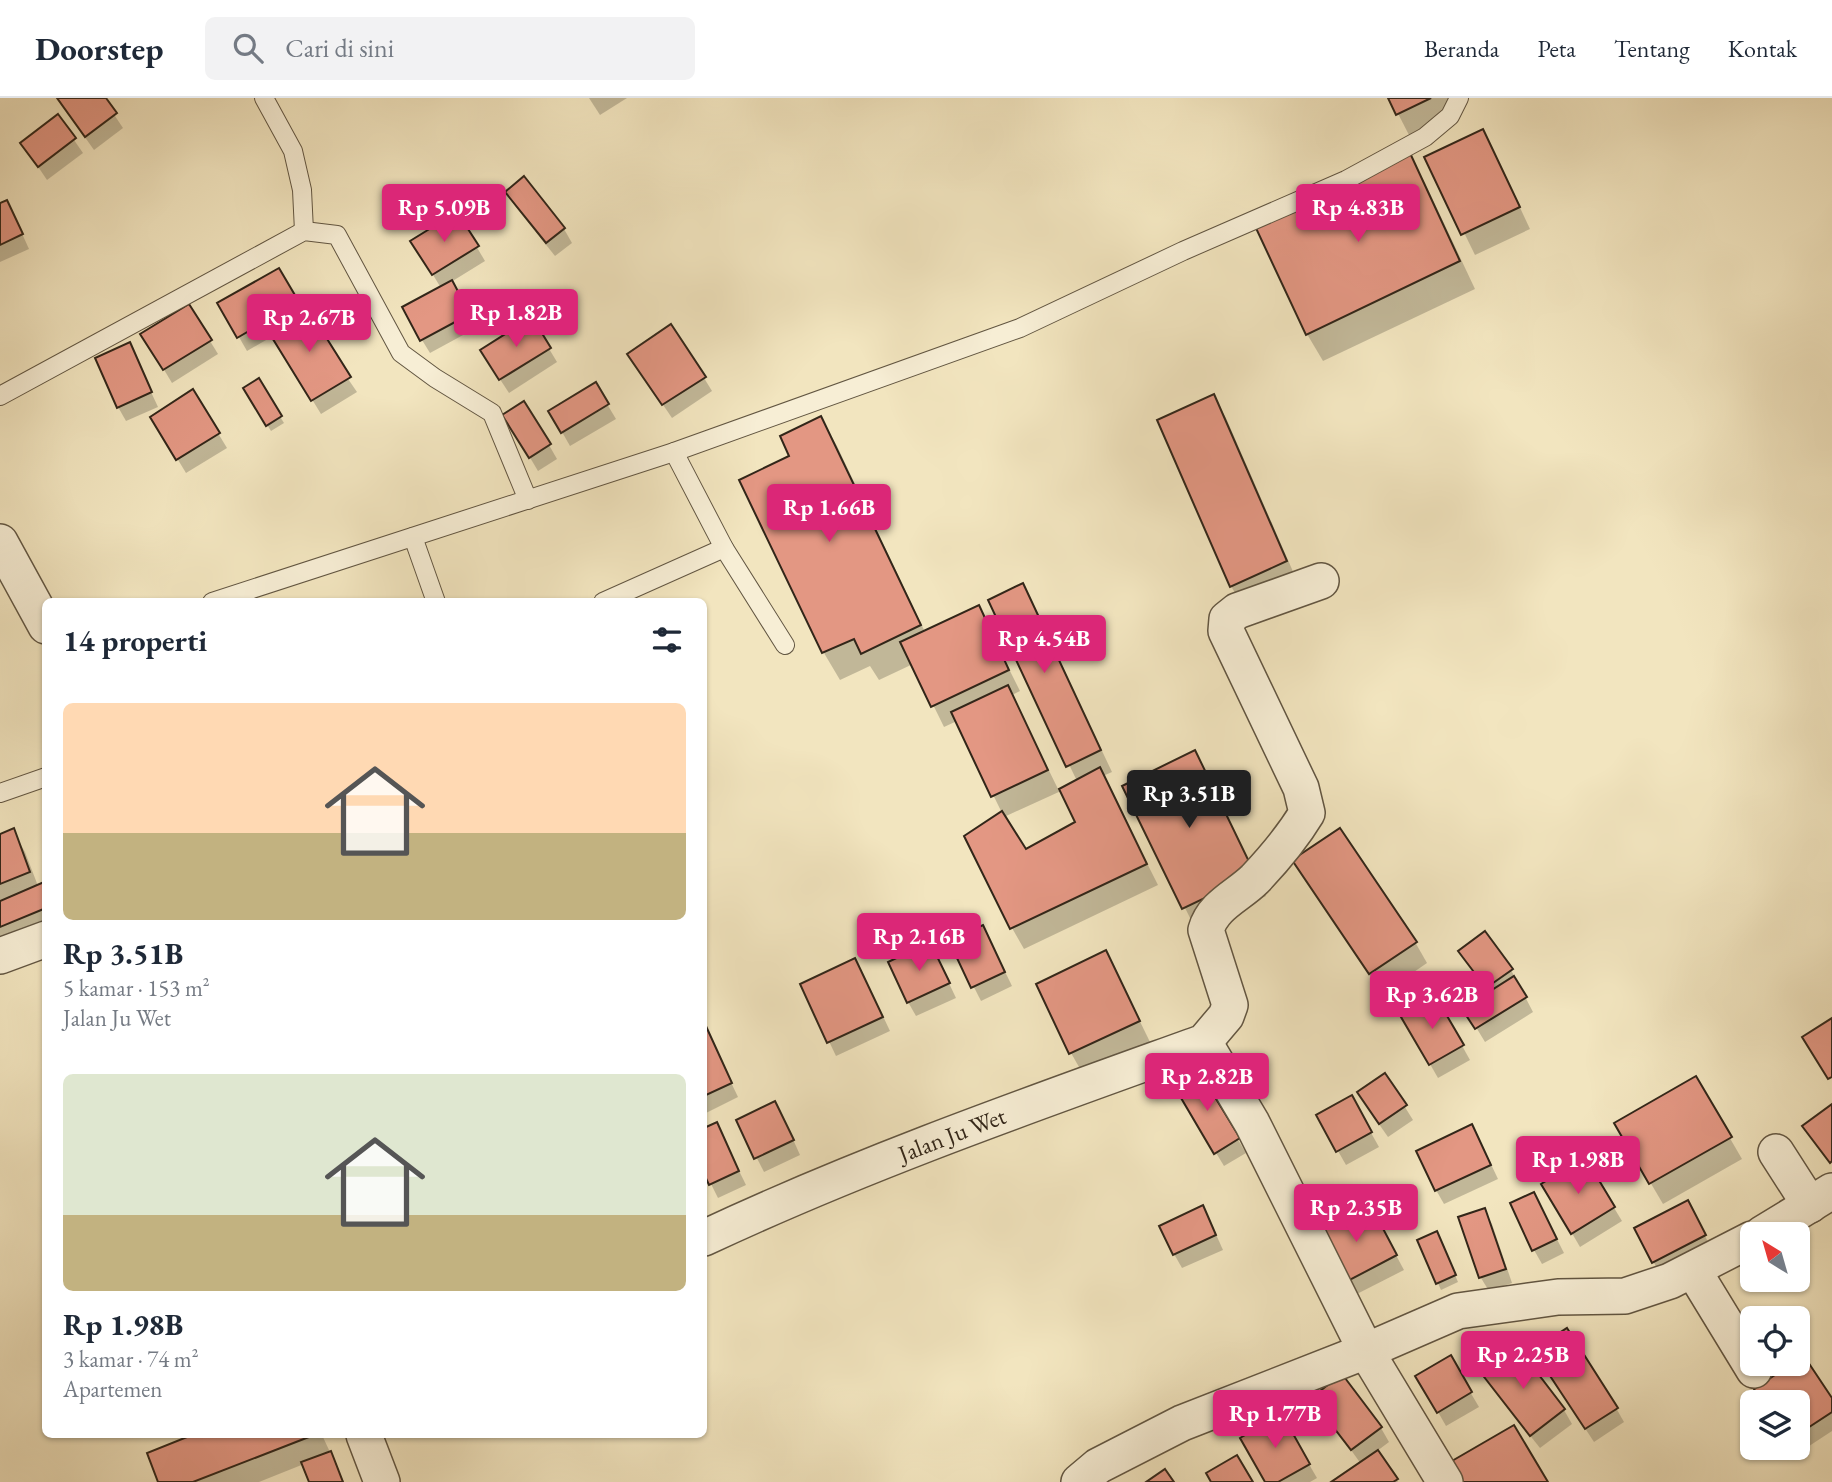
<!DOCTYPE html>
<html lang="id">
<head>
<meta charset="utf-8">
<style>
	:root { --surface:#fff; --page:#f2f2f3; --text:#1f2937; --muted:#747a83; --line:#e0e1e3; --accent:#db2777 }
	body { margin:0; font-family:"EB Garamond",serif; background:var(--page); color:var(--text); height:100vh; display:flex; flex-direction:column; font-size:26px; white-space:nowrap }
	* { box-sizing:border-box; margin:0 }
	p { font-size:23px; color:var(--muted) }
	.icon { flex:none; width:38px; height:38px; fill:none; stroke:currentColor; stroke-width:2; stroke-linecap:round; stroke-linejoin:round }
	.map { position:relative; flex:1; overflow:hidden }
	.panel { position:absolute; left:42px; top:500px; width:665px; height:840px; display:flex; flex-direction:column; background:var(--surface); border-radius:10px; box-shadow:0 2px 5px #0004 }
	.panel>* { flex:none }
	.needle { width:46px; rotate:323deg }
	.buttons { position:absolute; left:1740px; top:1124px; display:grid; gap:14px }
	.buttons a { display:grid; place-items:center; width:70px; height:70px; border-radius:10px; background:var(--surface); box-shadow:0 2px 5px #0004; font-size:35px }
	.price { position:absolute; translate:-50% -60px; padding:0 16px; border-radius:7px; background:var(--accent); color:#fff; font-size:23px; line-height:46px; filter:drop-shadow(0 2px 4px #0008) }
	.price::after { content:''; position:absolute; left:50%; top:42px; width:21px; height:16px; margin-left:-10px; background:inherit; clip-path:polygon(0 0,100% 0,50% 100%) }
	.price.current { background:#222; color:#fff }
	ul { padding:0; list-style:none }
	li { display:grid; align-content:center; gap:14px; height:371px; padding:0 21px }
	li span { display:grid; place-items:center; height:217px; border-radius:10px; color:#555 }
	li>.icon { margin-inline-start:auto }
	span .icon { width:126px; height:126px; fill:#fffc; stroke-width:1 }
	li b { font-size:30px }
	h2 { display:flex; justify-content:space-between; align-items:center; height:84px; padding:0 21px; font-size:30px }
	header { display:flex; align-items:center; gap:42px; box-sizing:border-box; height:98px; padding:0 35px; background:var(--surface); border-bottom:2px solid var(--line) }
	header strong { font-size:33px }
	nav { display:flex; gap:38px; margin-inline-start:auto; font-size:24px }
	.search { width:490px; height:63px; background:var(--page); display:flex; align-items:center; gap:18px; box-sizing:border-box; padding:0 24px; border-radius:10px; color:var(--muted); font-size:26px }
	.map>svg:first-child { display:block }
</style>
</head>
<body>
<header>
<strong>Doorstep</strong>
<div class="search"><svg class="icon" aria-label="search" viewBox="0 0 24 24"><circle cx="10" cy="10" r="6"/><path d="M15 15l6 6"/></svg>Cari di sini</div>
<nav><a>Beranda</a><a>Peta</a><a>Tentang</a><a>Kontak</a></nav>
</header>
<div class="map">
<svg width="1832" height="1384" viewBox="0 0 1832 1384">
	<rect width="100%" height="100%" fill="#f2e5bf"/>
	<filter id="stains"><feTurbulence type="fractalNoise" baseFrequency=".00286" numOctaves="4"/><feColorMatrix values="0 0 0 0 .2 0 0 0 0 .09 0 0 0 0 .02 0 0 0 .5 -.17"/></filter>
	<radialGradient id="worn" r=".72"><stop offset=".6" stop-color="#630" stop-opacity="0"/><stop offset="1" stop-color="#630" stop-opacity=".3"/></radialGradient>
	<g fill="#0003" fill-rule="evenodd">
		<polygon points="57,0 103,0 123,30 94,52"/>
		<polygon points="589,0 627,0 600,17"/>
		<polygon points="1390,0 1449,0 1456,15 1409,37"/>
		<polygon points="58,19 83,55 47,82 22,45"/>
		<polygon points="1494,54 1530,131 1475,157 1427,59"/>
		<polygon points="1409,58 1425,85 1475,191 1323,263 1307,236"/>
		<polygon points="524,81 564,131 572,145 555,158 515,108 507,95"/>
		<polygon points="0,107 14,118 29,151 0,164"/>
		<polygon points="457,116 485,163 451,184 476,230 430,255 422,242 441,190 421,157"/>
		<polygon points="278,172 302,214 357,294 321,316 273,238 247,253 220,206"/>
		<polygon points="531,221 557,264 509,295 490,266"/>
		<polygon points="210,243 218,256 172,285 151,250"/>
		<polygon points="129,247 158,309 126,323 118,309"/>
		<polygon points="638,270 704,280 712,293 672,320"/>
		<polygon points="258,283 284,325 271,333 245,291"/>
		<polygon points="595,286 616,321 570,348 550,313"/>
		<polygon points="193,294 227,350 186,375 152,319"/>
		<polygon points="1214,299 1226,320 1298,485 1243,509 1231,488"/>
		<path d="M821,321L837,348L925,534L978,509L1020,593L1012,597L1059,693L1077,683L990,503L1022,488L1034,509L1112,674L1103,678L1158,787L1024,851L1012,830L1002,715L957,623L944,629L913,566L879,582L870,568L840,582L824,555L742,382L792,358ZM1061,693L1077,724L1026,754L1004,719Z"/>
		<polygon points="513,331 549,347 557,361 538,373"/>
		<polygon points="1195,654 1266,798 1196,832 1125,689"/>
		<polygon points="13,733 25,754 38,788 44,786 46,790 46,827 0,846 0,738"/>
		<polygon points="1307,783 1415,844 1427,865 1382,896"/>
		<polygon points="990,843 1012,888 981,903 951,844"/>
		<polygon points="1106,854 1150,944 1083,976 1071,955"/>
		<polygon points="937,860 956,900 916,918 908,904"/>
		<polygon points="1469,867 1511,872 1533,914 1485,944 1465,911 1489,896"/>
		<polygon points="863,876 890,933 836,958 802,887"/>
		<polygon points="1436,901 1470,962 1438,980 1403,919"/>
		<polygon points="704,928 738,999 704,1016"/>
		<polygon points="1198,975 1246,1055 1224,1068 1176,989"/>
		<polygon points="1385,977 1413,1022 1388,1039 1367,1009"/>
		<polygon points="1695,980 1742,1061 1663,1106 1616,1026"/>
		<polygon points="1351,999 1379,1049 1346,1067 1318,1018"/>
		<polygon points="783,1019 800,1057 764,1074 738,1023"/>
		<polygon points="716,1026 746,1087 718,1100 704,1072 704,1032"/>
		<polygon points="1480,1043 1498,1081 1444,1106 1436,1092"/>
		<polygon points="1585,1062 1622,1123 1580,1149 1544,1087"/>
		<polygon points="1541,1110 1564,1155 1542,1166 1534,1152"/>
		<polygon points="1484,1112 1492,1126 1512,1185 1489,1193 1481,1180 1460,1121"/>
		<polygon points="1695,1118 1712,1152 1661,1178 1636,1131"/>
		<polygon points="1377,1122 1404,1172 1351,1199 1343,1185"/>
		<polygon points="1210,1123 1223,1152 1182,1170 1174,1156"/>
		<polygon points="1439,1141 1458,1184 1441,1192 1419,1143"/>
		<polygon points="1450,1260 1479,1309 1446,1328 1418,1279"/>
		<polygon points="1797,1265 1832,1303 1832,1333 1797,1356 1793,1349 1797,1349"/>
		<polygon points="1543,1266 1616,1310 1624,1324 1594,1344"/>
		<polygon points="1483,1275 1564,1312 1572,1326 1540,1350 1491,1289"/>
		<polygon points="1314,1300 1381,1330 1389,1344 1377,1353 1398,1384 1334,1384 1361,1366"/>
		<polygon points="1281,1318 1317,1380 1310,1384 1267,1384"/>
		<polygon points="196,1337 322,1337 344,1384 311,1384 304,1366 259,1384 160,1384"/>
	</g>
	<g fill="#e39783" stroke="#322619" stroke-width="2">
		<polygon points="57,0 106,0 117,15 85,39"/>
		<polygon points="1388,0 1431,0 1396,17"/>
		<polygon points="58,16 76,40 38,69 20,45"/>
		<polygon points="1483,31 1520,109 1461,137 1424,59"/>
		<polygon points="1410,55 1460,163 1306,237 1255,128"/>
		<polygon points="524,78 565,130 546,145 505,94"/>
		<polygon points="7,102 23,136 0,147 0,105"/>
		<polygon points="457,114 479,148 432,177 410,143"/>
		<polygon points="279,170 299,204 237,240 217,205"/>
		<polygon points="452,182 470,216 420,243 402,209"/>
		<polygon points="189,206 212,242 163,272 140,236"/>
		<polygon points="307,209 351,279 311,303 268,233"/>
		<polygon points="532,219 551,250 499,282 480,252"/>
		<polygon points="671,226 706,279 662,307 627,256"/>
		<polygon points="130,244 152,294 117,310 95,260"/>
		<polygon points="259,280 282,318 266,328 243,290"/>
		<polygon points="596,284 609,306 561,335 548,313"/>
		<polygon points="193,291 220,335 176,362 150,319"/>
		<polygon points="1214,296 1287,463 1230,489 1157,322"/>
		<polygon points="524,303 551,346 529,360 502,317"/>
		<polygon points="821,318 921,527 861,556 854,541 822,555 739,382 789,358 780,338"/>
		<polygon points="1023,485 1101,652 1066,669 988,502"/>
		<polygon points="979,507 1009,572 931,609 900,544"/>
		<polygon points="1008,587 1048,672 991,699 951,614"/>
		<polygon points="1195,652 1255,776 1182,811 1122,688"/>
		<polygon points="1100,669 1147,766 1010,831 964,738 1002,713 1026,751 1075,724 1059,691"/>
		<polygon points="14,730 30,774 0,786 0,736"/>
		<polygon points="1340,730 1417,844 1369,876 1292,762"/>
		<polygon points="44,784 46,810 0,829 0,803"/>
		<polygon points="983,827 1005,874 971,890 949,843"/>
		<polygon points="1485,833 1513,871 1486,890 1458,853"/>
		<polygon points="930,844 950,885 907,905 888,864"/>
		<polygon points="1106,852 1140,923 1069,956 1036,886"/>
		<polygon points="855,860 883,919 827,945 800,886"/>
		<polygon points="1514,878 1527,899 1475,931 1462,911"/>
		<polygon points="1436,899 1464,947 1429,967 1401,919"/>
		<polygon points="1832,920 1832,979 1828,981 1802,939"/>
		<polygon points="705,926 732,985 704,998 704,926"/>
		<polygon points="1199,973 1240,1040 1214,1056 1174,988"/>
		<polygon points="1385,975 1407,1007 1379,1026 1357,994"/>
		<polygon points="1696,978 1732,1039 1649,1086 1614,1025"/>
		<polygon points="1352,997 1372,1034 1336,1054 1316,1017"/>
		<polygon points="775,1003 794,1042 754,1061 736,1022"/>
		<polygon points="1832,1006 1832,1063 1830,1065 1802,1028"/>
		<polygon points="717,1024 739,1073 709,1087 704,1076 704,1030"/>
		<polygon points="1472,1026 1491,1067 1435,1093 1416,1053"/>
		<polygon points="1585,1059 1615,1109 1571,1136 1541,1086"/>
		<polygon points="1534,1094 1557,1141 1532,1153 1510,1105"/>
		<polygon points="1688,1102 1706,1137 1652,1165 1634,1130"/>
		<polygon points="1370,1106 1397,1157 1342,1186 1315,1134"/>
		<polygon points="1203,1107 1216,1137 1173,1157 1159,1128"/>
		<polygon points="1485,1110 1506,1171 1479,1180 1458,1119"/>
		<polygon points="1437,1133 1456,1177 1436,1186 1417,1142"/>
		<polygon points="1567,1230 1618,1310 1585,1331 1533,1252"/>
		<polygon points="1516,1247 1565,1311 1530,1338 1481,1275"/>
		<polygon points="1451,1257 1472,1294 1437,1315 1415,1278"/>
		<polygon points="1804,1258 1832,1300 1832,1314 1797,1337 1797,1304 1762,1304 1754,1291 1793,1265 1797,1265 1797,1262"/>
		<polygon points="1342,1276 1382,1329 1351,1352 1311,1300"/>
		<polygon points="1282,1316 1310,1366 1278,1384 1265,1384 1240,1340"/>
		<polygon points="1514,1327 1548,1384 1455,1384 1445,1367"/>
		<polygon points="192,1337 314,1337 193,1384 158,1384 147,1355"/>
		<polygon points="1378,1352 1398,1381 1393,1384 1331,1384"/>
		<polygon points="331,1353 343,1384 309,1384 301,1364"/>
		<polygon points="1237,1357 1253,1384 1211,1384 1206,1375"/>
		<polygon points="1165,1371 1174,1384 1146,1384"/>
	</g>
	<g fill="none" stroke-linecap="round" stroke-linejoin="round">
		<g stroke="#625642" stroke-width="20">
			<g id="lane">
				<polyline points="264,0 293,53 302,92 304,133"/>
				<polyline points="0,298 304,133 337,137 401,255 435,280 492,315 528,402"/>
				<polyline points="674,354 724,450 785,547"/>
				<polyline points="413,439 436,504"/>
				<polyline points="212,504 674,354 1020,230 1183,153 1346,82 1425,39 1450,18 1459,0"/>
				<polyline points="603,504 724,450"/>
				<polyline points="0,695 46,679"/>
			</g>
		</g>
		<g stroke="#625642" stroke-width="38">
			<g id="street">
				<polyline points="0,444 46,528"/>
				<polyline points="0,858 46,841"/>
				<polyline points="1204,944 1252,1025 1366,1253 1445,1384"/>
				<polyline points="1776,1054 1810,1107"/>
				<polyline points="1762,1136 1832,1093"/>
				<path d="M704,1140C866,1064 1035,1005 1204,944L1226,918L1230,907L1206,832C1213,807 1238,798 1255,781C1274,761 1293,738 1307,715L1301,690L1226,533L1227,521L1237,513L1321,483"/>
				<polyline points="1693,1172 1754,1272"/>
				<polyline points="364,1337 382,1384"/>
				<polyline points="1079,1384 1098,1368 1182,1325 1366,1253 1458,1213 1558,1199 1625,1198 1670,1183 1752,1141"/>
			</g>
		</g>
		<use href="#lane" stroke="#f7eed5" stroke-width="18"/>
		<use href="#street" stroke="#f7eed5" stroke-width="35"/>
	</g>
	<g text-anchor="middle" stroke-width="5" stroke-linejoin="round" paint-order="stroke">
		<g font-size="24" fill="#322619" stroke="#f7eed5">
			<text transform="translate(952 1037) rotate(-21)" y="8">Jalan Ju Wet</text>
		</g>
	</g>
	<rect width="100%" height="100%" filter="url(#stains)"/>
	<rect width="100%" height="100%" fill="url(#worn)"/>
</svg>
<div class="buttons">
<a><svg class="needle" viewBox="-14 -14 28 28"><path d="M0-13l5 13h-10z" fill="#e53935"/><path d="M0 13l5-13h-10z" fill="#747a83"/></svg></a>
<a><svg class="icon" aria-label="locate" viewBox="0 0 24 24"><circle cx="12" cy="12" r="6"/><path d="M12 2v4M12 18v4M2 12h4M18 12h4"/></svg></a>
<a><svg class="icon" aria-label="layers" viewBox="0 0 24 24"><path d="M12 4l9 5-9 5-9-5zM3 14l9 5 9-5"/></svg></a>
</div>
<b class="price" style="left:444px;top:146px">Rp 5.09B</b>
<b class="price" style="left:1358px;top:146px">Rp 4.83B</b>
<b class="price" style="left:516px;top:251px">Rp 1.82B</b>
<b class="price" style="left:309px;top:256px">Rp 2.67B</b>
<b class="price" style="left:829px;top:446px">Rp 1.66B</b>
<b class="price" style="left:1044px;top:577px">Rp 4.54B</b>
<b class="price current" style="left:1189px;top:732px">Rp 3.51B</b>
<b class="price" style="left:919px;top:875px">Rp 2.16B</b>
<b class="price" style="left:1432px;top:933px">Rp 3.62B</b>
<b class="price" style="left:1207px;top:1015px">Rp 2.82B</b>
<b class="price" style="left:1578px;top:1098px">Rp 1.98B</b>
<b class="price" style="left:1356px;top:1146px">Rp 2.35B</b>
<b class="price" style="left:1523px;top:1293px">Rp 2.25B</b>
<b class="price" style="left:1275px;top:1352px">Rp 1.77B</b>
<section class="panel">
<h2>14 properti<svg class="icon" aria-label="filters" viewBox="0 0 24 24"><path d="M4 7h16M4 17h16"/><circle cx="9" cy="7" r="2"/><circle cx="15" cy="17" r="2"/></svg></h2>
<ul>
<li><span style="background:linear-gradient(#ffd9b3 60%,#c2b280 0)"><svg class="icon" aria-label="home" viewBox="0 0 24 24"><path d="M3 11l9-7 9 7M6 9v11h12V9"/></svg></span><div><b>Rp 3.51B</b><p>5 kamar · 153 m²</p><p>Jalan Ju Wet</p></div></li>
<li><span style="background:linear-gradient(#dfe7d0 65%,#c2b280 0)"><svg class="icon" aria-label="home" viewBox="0 0 24 24"><path d="M3 11l9-7 9 7M6 9v11h12V9"/></svg></span><div><b>Rp 1.98B</b><p>3 kamar · 74 m²</p><p>Apartemen</p></div></li>
</ul>
</section>
</div>
</body>
</html>
